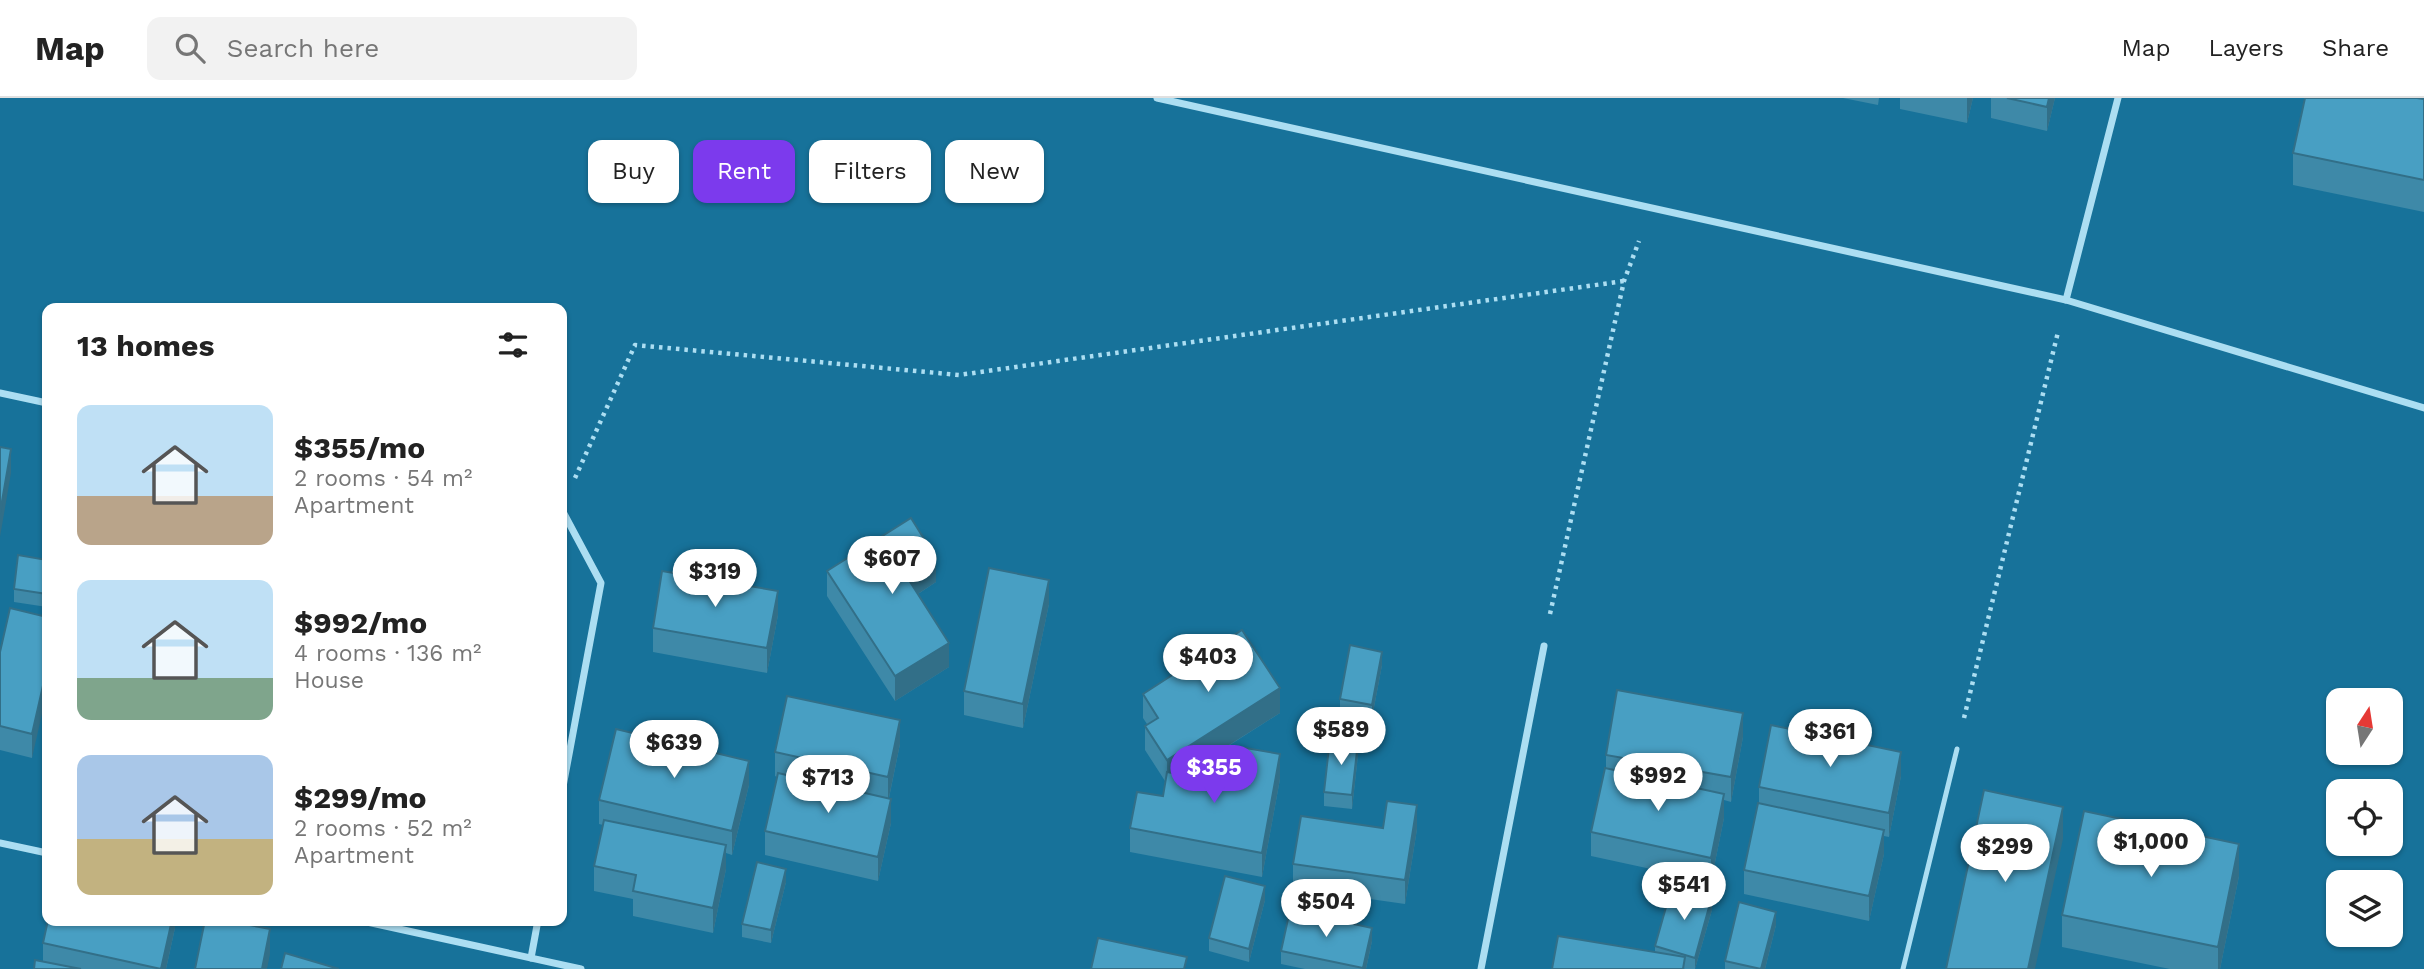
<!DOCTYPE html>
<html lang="en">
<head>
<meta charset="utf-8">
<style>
	:root { --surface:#fff; --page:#f2f2f2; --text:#222; --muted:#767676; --line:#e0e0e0; --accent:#7c3aed }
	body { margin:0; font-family:"Work Sans",sans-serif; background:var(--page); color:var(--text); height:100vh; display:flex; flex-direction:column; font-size:26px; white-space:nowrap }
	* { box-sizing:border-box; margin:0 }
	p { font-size:23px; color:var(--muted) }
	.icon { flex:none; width:38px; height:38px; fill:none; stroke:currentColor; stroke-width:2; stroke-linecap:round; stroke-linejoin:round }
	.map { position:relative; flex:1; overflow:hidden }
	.drawer { position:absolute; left:42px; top:205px; width:525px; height:623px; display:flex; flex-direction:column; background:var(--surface); border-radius:14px; box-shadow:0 2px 5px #0004 }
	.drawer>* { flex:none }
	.top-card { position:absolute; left:588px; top:42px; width:665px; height:63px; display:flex; gap:14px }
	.needle { width:46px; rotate:12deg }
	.buttons { position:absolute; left:2326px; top:590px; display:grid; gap:14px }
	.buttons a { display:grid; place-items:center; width:77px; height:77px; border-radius:14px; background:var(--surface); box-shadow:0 2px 5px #0004; font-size:35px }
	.price { position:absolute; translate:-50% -60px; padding:0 16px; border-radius:24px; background:#fff; color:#222; font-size:23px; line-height:46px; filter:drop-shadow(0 2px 4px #0008) }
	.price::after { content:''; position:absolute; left:50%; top:42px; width:21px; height:16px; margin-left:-10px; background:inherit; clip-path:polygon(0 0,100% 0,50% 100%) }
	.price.active { background:var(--accent); color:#fff }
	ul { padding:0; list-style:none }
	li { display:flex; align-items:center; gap:21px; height:175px; padding:0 35px }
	li span { display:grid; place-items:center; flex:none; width:196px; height:140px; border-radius:14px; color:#555 }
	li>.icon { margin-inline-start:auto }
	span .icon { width:84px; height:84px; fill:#fffc; stroke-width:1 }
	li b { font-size:30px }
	h2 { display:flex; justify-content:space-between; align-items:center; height:84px; padding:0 35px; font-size:30px }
	.chip { padding:0 24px; border-radius:14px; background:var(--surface); box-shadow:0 2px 5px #0004; font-size:24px; line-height:63px }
	.chip.active { background:var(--accent); color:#fff }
	header { display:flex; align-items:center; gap:42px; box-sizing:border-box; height:98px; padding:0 35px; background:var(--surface); border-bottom:2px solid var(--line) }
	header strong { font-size:33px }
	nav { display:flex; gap:38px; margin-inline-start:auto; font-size:24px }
	.search { width:490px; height:63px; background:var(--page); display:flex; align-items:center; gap:18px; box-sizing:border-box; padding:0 24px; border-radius:14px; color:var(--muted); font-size:26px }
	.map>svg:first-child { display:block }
</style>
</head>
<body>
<header>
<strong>Map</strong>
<div class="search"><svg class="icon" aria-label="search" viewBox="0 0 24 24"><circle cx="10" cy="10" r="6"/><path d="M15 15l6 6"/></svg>Search here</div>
<nav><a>Map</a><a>Layers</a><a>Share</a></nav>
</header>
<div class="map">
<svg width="2424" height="871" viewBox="0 0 2424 871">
	<rect width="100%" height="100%" fill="#17729a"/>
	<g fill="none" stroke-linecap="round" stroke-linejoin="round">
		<g stroke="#acdef2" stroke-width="4.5" stroke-dasharray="3.5 5" stroke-linecap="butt">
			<polyline points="575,380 635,247 959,277 1624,183"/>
			<polyline points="1550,516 1624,183 1639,143"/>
			<polyline points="1964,620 2058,234"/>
		</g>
		<polyline stroke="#acdef2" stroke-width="5" points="1903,871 1957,651"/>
		<g stroke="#acdef2" stroke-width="7">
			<polyline points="1157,0 2066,202 2424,310"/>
			<polyline points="2066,202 2118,0"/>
			<polyline points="0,295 47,305"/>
			<polyline points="562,412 601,485 562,694"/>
			<polyline points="0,745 47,755"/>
			<polyline points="358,822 581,871"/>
			<polyline points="531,860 538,822"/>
			<polyline points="1481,871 1544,548"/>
		</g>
	</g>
	<g fill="#3e89a8">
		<polygon points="1843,0 1879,0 1878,7"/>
		<polygon points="1900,0 1973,0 1967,25 1900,11"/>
		<polygon points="1991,0 2055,0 2047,33 1991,20"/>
		<polygon points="2424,1 2424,114 2293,87 2293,55"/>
		<polygon points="47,462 47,509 14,504 14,491"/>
		<polygon points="827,473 936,484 918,496 949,569 895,603 827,498"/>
		<polygon points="1049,506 1023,630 964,617 964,593"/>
		<polygon points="778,517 767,575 653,554 653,530"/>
		<polygon points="47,519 32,660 0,652 0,554"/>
		<polygon points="1382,567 1372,620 1340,615 1340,601"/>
		<polygon points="1143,596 1280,615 1183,677 1233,686 1280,681 1262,779 1130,754 1130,730 1163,698 1165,683 1145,652 1145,628 1147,626 1143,620"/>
		<polygon points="1743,639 1731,704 1724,702 1724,720 1711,784 1591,758 1591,734 1606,670 1606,657"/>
		<polygon points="900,646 889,700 891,725 878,783 765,757 765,733 777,679 775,678 775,654"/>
		<polygon points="1358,657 1352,711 1324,708 1324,694"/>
		<polygon points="1901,678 1889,739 1884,738 1884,756 1869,823 1744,796 1744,772 1759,705 1759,689"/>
		<polygon points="749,687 732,757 726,755 726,771 713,835 633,818 633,801 594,793 594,768 603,727 599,726 599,702"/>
		<polygon points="1383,730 1417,731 1405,806 1293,790 1293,766"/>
		<polygon points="2239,778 2220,871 2170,871 2062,849 2062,817"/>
		<polygon points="786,784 771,845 742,839 742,826"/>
		<polygon points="1265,802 1249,864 1209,853 1209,840"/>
		<polygon points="1712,812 1695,871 1685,871 1655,854 1655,848"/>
		<polygon points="175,822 175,830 166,871 34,871 43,864 43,845"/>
		<polygon points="1776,827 1765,871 1725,871 1725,863"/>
		<polygon points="1372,843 1366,871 1305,871 1281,866 1281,853"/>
	</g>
	<g fill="#326f88">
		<polygon points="1967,0 1973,0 1967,25"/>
		<polygon points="2049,0 2055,0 2047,33 2047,9"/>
		<polygon points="11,351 11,375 0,439 0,415"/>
		<polygon points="936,460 936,484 907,503 907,479"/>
		<polygon points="1049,482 1049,506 1023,630 1023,606"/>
		<polygon points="778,493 778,517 767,575 767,550"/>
		<polygon points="949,545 949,569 895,603 895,578"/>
		<polygon points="1382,554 1382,567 1372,620 1372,607"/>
		<polygon points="47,570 47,594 32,660 32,636"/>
		<polygon points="1280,590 1280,615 1167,686 1167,662"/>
		<polygon points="1743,615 1743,639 1731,704 1731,679"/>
		<polygon points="900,622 900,646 888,704 888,679"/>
		<polygon points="1358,644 1358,657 1352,711 1352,697"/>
		<polygon points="1901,654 1901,678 1889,739 1889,715"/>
		<polygon points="1280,656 1280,681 1262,779 1262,755"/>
		<polygon points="749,663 749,687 732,757 732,733"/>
		<polygon points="1724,696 1724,720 1711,784 1711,760"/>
		<polygon points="891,701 891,725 878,783 878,759"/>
		<polygon points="1417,707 1417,731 1405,806 1405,782"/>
		<polygon points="2063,709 2063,741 2035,871 2028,871"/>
		<polygon points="1884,732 1884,756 1869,823 1869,798"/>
		<polygon points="2239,746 2239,778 2220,871 2218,871 2218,849"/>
		<polygon points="726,747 726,771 713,835 713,810"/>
		<polygon points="786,771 786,784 771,845 771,832"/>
		<polygon points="1265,788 1265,802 1249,864 1249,851"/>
		<polygon points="1712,798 1712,812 1695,871 1695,860"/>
		<polygon points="1776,814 1776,827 1765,871 1761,871"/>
		<polygon points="172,822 175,822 175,830 166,871 161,871"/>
		<polygon points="1372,830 1372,843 1366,871 1363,871"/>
		<polygon points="270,831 270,856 267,871 262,871"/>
	</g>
	<g fill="#489fc3" stroke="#326f88" stroke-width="2">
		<polygon points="2007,0 2049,0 2047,9"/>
		<polygon points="2305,0 2417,0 2424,1 2424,82 2293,55"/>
		<polygon points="0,349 11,351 0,415"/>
		<polygon points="911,420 936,460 907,479 949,545 895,578 827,473"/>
		<polygon points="18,457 47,462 47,496 14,491"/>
		<polygon points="989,470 1049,482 1023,606 964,593"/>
		<polygon points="662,473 778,493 767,550 653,530"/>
		<polygon points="10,510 47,519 47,570 32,636 0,628 0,554"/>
		<polygon points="1242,532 1280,590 1167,662 1145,628 1158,620 1143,596"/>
		<polygon points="1350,547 1382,554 1372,607 1340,601"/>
		<polygon points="1617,592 1743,615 1731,679 1606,657"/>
		<polygon points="787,598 900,622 888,679 775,654"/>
		<polygon points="1771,627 1901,654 1889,715 1759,689"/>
		<polygon points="616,631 749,663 732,733 599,702"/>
		<polygon points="1330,640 1358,644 1352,697 1324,694"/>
		<polygon points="1240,649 1280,656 1262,755 1130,730 1137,694 1163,698 1167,674 1233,686"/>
		<polygon points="1605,670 1724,696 1711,760 1591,734"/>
		<polygon points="778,675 891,701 878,759 765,733"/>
		<polygon points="1984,692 2063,709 2028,871 1946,871"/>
		<polygon points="1387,703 1417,707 1405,782 1293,766 1301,718 1383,730"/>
		<polygon points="1758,705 1884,732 1869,798 1744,772"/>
		<polygon points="2084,713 2239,746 2218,849 2062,817"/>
		<polygon points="604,722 726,747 713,810 633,793 636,777 594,768"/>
		<polygon points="757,764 786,771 771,832 742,826"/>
		<polygon points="1225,778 1265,788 1249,851 1209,840"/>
		<polygon points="1672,788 1712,798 1695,860 1655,848"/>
		<polygon points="1739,804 1776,814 1761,871 1725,863"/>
		<polygon points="1290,812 1372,830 1363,870 1281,853"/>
		<polygon points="48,822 172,822 161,871 43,845"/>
		<polygon points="205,822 224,822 270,831 262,871 195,871"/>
		<polygon points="1558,838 1685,859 1683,871 1552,871"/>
		<polygon points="1098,840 1187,859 1184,871 1091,871"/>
		<polygon points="285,855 339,871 281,871"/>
		<polygon points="35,862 81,871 34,871"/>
	</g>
</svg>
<div class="buttons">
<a><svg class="needle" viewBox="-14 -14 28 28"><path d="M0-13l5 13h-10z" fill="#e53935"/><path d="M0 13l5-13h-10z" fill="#767676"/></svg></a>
<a><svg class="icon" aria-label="locate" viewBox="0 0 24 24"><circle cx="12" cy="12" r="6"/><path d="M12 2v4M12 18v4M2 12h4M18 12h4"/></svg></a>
<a><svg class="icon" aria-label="layers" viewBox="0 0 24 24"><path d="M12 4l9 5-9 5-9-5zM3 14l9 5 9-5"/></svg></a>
</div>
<b class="price" style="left:892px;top:498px">$607</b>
<b class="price" style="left:715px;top:511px">$319</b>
<b class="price" style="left:1208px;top:596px">$403</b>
<b class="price" style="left:1341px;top:669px">$589</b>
<b class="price" style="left:1830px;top:671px">$361</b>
<b class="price" style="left:674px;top:682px">$639</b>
<b class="price active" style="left:1214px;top:707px">$355</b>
<b class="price" style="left:1658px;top:715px">$992</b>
<b class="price" style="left:828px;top:717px">$713</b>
<b class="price" style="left:2151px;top:781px">$1,000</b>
<b class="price" style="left:2005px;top:786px">$299</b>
<b class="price" style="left:1684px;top:824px">$541</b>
<b class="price" style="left:1326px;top:841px">$504</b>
<div class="top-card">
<a class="chip">Buy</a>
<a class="chip active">Rent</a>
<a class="chip">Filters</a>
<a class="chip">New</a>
</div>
<section class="drawer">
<h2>13 homes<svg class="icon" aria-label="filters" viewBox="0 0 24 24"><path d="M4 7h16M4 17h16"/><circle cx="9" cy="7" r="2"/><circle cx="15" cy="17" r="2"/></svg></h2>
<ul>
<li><span style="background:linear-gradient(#bfe0f5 65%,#b9a48a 0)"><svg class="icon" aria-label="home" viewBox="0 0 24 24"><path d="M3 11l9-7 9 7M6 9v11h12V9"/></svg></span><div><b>$355/mo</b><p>2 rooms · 54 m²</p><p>Apartment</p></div></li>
<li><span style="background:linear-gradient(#bfe0f5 70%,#7fa58c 0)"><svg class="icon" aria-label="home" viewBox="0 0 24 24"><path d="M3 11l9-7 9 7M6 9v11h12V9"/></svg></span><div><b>$992/mo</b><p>4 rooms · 136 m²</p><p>House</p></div></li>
<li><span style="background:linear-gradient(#a9c7e8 60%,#c2b280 0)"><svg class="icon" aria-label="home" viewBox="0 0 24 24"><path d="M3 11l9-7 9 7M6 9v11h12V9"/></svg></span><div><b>$299/mo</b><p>2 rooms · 52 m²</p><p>Apartment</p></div></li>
</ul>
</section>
</div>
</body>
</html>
